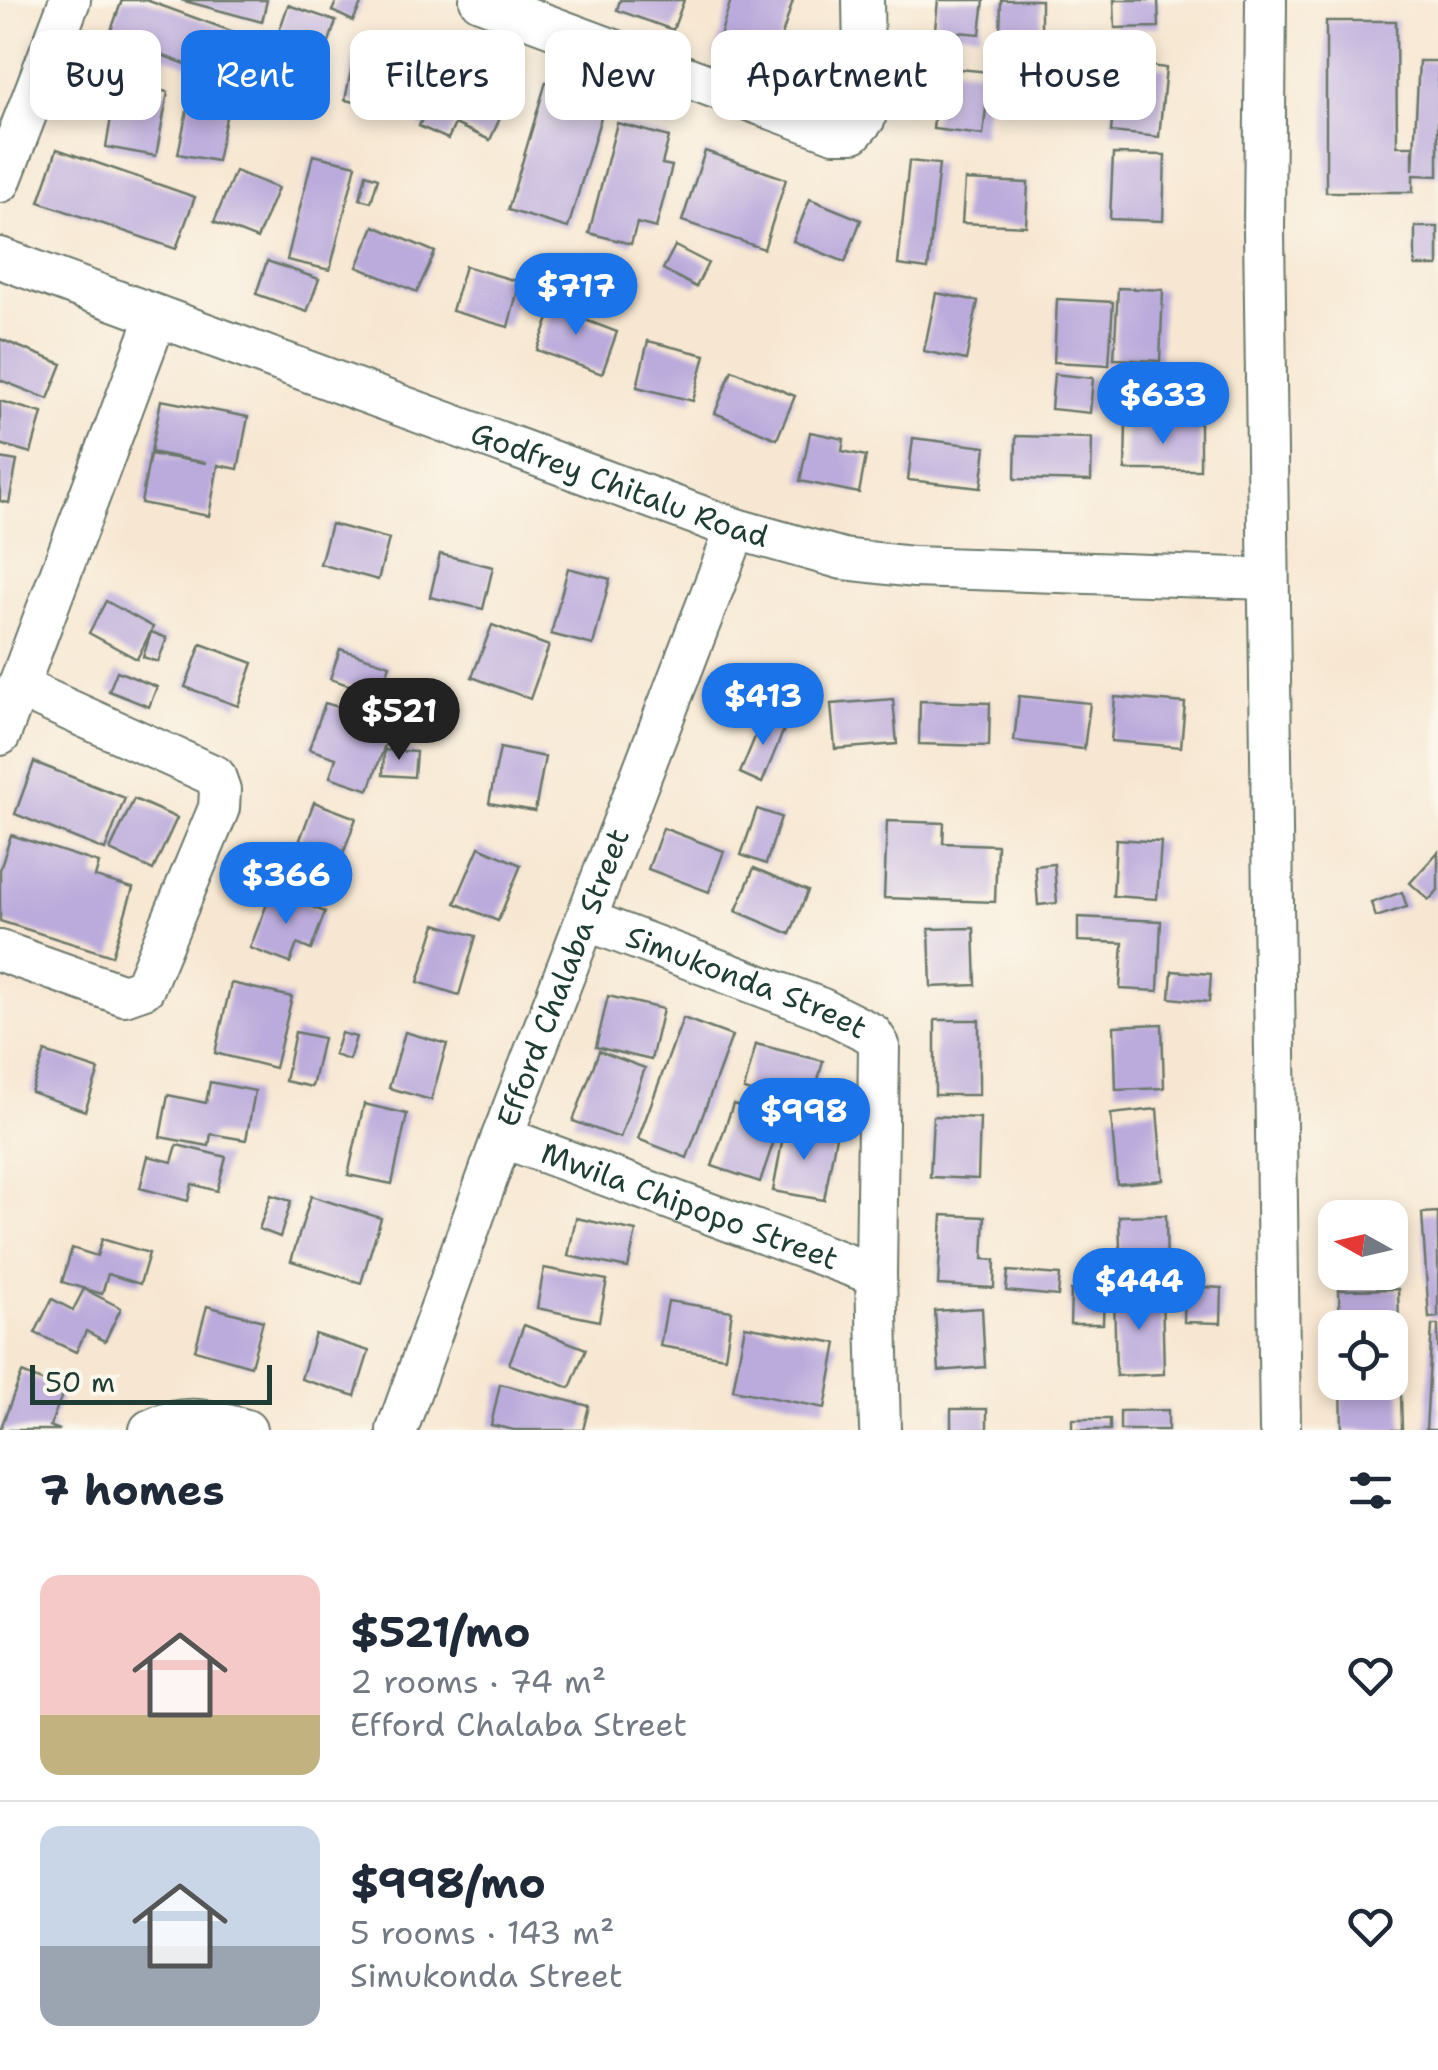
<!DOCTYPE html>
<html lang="en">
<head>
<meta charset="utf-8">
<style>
	:root { --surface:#fff; --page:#f2f2f3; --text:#1f2937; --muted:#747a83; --line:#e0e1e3; --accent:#1a73e8 }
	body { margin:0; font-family:"Shantell Sans",sans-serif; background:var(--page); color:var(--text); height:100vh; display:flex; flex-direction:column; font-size:38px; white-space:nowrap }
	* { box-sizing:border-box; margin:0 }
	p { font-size:32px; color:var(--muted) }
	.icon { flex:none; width:55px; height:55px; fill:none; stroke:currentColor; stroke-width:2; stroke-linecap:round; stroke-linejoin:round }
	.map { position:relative; height:1430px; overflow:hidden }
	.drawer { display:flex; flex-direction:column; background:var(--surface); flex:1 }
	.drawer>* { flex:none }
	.top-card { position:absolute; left:30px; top:30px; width:1380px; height:90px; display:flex; gap:20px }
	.needle { width:65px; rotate:278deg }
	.controls { position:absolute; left:1318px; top:1200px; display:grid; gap:20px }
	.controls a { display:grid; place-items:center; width:90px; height:90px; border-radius:20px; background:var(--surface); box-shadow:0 5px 15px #0003; font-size:50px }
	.scale { position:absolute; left:30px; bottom:25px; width:242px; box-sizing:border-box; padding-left:10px; border:5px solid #1f3d34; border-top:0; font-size:28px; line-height:35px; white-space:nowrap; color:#1f3d34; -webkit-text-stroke:8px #fbf7ec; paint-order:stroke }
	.price { position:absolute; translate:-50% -85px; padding:0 22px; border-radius:35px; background:var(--accent); color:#fff; font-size:32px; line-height:65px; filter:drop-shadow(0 2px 5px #0008) }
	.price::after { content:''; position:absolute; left:50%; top:60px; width:30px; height:22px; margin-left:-15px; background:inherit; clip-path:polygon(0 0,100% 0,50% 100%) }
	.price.on { background:#222; color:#fff }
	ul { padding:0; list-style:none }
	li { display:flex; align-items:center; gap:30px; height:250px; padding:0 40px }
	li+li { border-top:2px solid var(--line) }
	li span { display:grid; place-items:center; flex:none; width:280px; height:200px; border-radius:20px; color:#555 }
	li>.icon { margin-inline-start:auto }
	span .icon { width:120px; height:120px; fill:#fffc; stroke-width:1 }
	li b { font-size:42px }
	h2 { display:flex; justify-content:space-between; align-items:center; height:120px; padding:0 40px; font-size:42px }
	.tag { padding:0 35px; border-radius:20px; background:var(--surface); box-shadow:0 5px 15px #0003; font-size:35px; line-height:90px }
	.tag.on { background:var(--accent); color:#fff }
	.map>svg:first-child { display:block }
</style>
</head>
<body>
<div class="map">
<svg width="1438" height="1430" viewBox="0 0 1438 1430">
	<rect width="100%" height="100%" fill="#fbf7ec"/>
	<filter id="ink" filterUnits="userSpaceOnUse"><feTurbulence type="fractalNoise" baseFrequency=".01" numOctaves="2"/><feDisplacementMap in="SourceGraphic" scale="20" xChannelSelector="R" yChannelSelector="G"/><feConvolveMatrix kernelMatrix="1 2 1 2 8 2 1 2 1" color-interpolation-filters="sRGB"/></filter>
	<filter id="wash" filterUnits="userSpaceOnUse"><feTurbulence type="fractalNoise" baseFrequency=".0048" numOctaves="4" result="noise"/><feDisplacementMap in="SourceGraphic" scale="40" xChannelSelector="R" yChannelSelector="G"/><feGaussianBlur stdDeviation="2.25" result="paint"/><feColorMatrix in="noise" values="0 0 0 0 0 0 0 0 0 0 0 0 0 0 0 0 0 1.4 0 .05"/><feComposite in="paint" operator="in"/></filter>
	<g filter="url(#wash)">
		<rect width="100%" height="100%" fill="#f7e7d2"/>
		<g id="blocks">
			<g fill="#bbabdc">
				<polygon points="122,0 146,0 245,36 229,80 109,36"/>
				<polygon points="181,0 267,0 262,22"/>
				<polygon points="337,0 363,0 353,21 332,11"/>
				<polygon points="620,0 684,0 673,30 617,10"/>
				<polygon points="731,0 793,0 770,74 714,56"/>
				<polygon points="938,0 984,0 980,34 935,30"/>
				<polygon points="1001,0 1041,0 1041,41 1000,41"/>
				<polygon points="1114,0 1158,0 1159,27 1115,28"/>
				<polygon points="288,5 336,21 310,99 262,82"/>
				<polygon points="1326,21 1396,21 1397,146 1413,146 1413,170 1419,61 1438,61 1438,176 1413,175 1413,192 1326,192"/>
				<polygon points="357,41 402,50 390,109 345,100"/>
				<polygon points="1045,47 1046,100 1011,101 1009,48"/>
				<polygon points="1118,62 1166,68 1159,137 1111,132"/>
				<polygon points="939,67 990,72 983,135 933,129"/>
				<polygon points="444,69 509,98 490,140 455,124 448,139 419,126"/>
				<polygon points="546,82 606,100 568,228 508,210"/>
				<polygon points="117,83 168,92 156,156 106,147"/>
				<polygon points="189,101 228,108 217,161 178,154"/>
				<polygon points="617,123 669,137 662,164 672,166 656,228 637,223 631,244 589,233"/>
				<polygon points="57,149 195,197 176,249 39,202"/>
				<polygon points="705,151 786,179 764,249 682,221"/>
				<polygon points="1113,154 1165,155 1163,221 1110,219"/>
				<polygon points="313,155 356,165 330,270 287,260"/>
				<polygon points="909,161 939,164 928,269 898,265"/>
				<polygon points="235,171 278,188 257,239 214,222"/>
				<polygon points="366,174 378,178 371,202 360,199"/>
				<polygon points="965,180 1028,183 1026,226 962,223"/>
				<polygon points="810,199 861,220 845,262 793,241"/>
				<polygon points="374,226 435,252 417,292 357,267"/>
				<rect x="1415" y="227" width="23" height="39"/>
				<polygon points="675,246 708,263 696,287 663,269"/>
				<polygon points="267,261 319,279 307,312 256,294"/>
				<polygon points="465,266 520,282 508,327 452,311"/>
				<polygon points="1118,288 1163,290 1160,361 1114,359"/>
				<polygon points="936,293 978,301 966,360 924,351"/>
				<polygon points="558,295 580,304 575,316 617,332 602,374 537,350"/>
				<polygon points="1057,299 1113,302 1109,365 1054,362"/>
				<polygon points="0,339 62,364 48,399 0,380"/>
				<polygon points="648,341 705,355 693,401 637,387"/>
				<polygon points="732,370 795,396 777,439 715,413"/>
				<polygon points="1054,374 1093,378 1090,413 1051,409"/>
				<polygon points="161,400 248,417 238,469 218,465 209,516 141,503 150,454 206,463 151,452"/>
				<polygon points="0,401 42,413 31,453 0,444"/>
				<polygon points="1126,423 1200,423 1200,470 1125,470"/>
				<polygon points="810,432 844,439 842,451 866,456 859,493 800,481"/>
				<polygon points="1016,436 1092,438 1091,481 1015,479"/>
				<polygon points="913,438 986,447 981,488 908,480"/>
				<polygon points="0,458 17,461 9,503 0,501"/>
				<polygon points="331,524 389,539 378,580 320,564"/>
				<polygon points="440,554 493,567 483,609 430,597"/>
				<polygon points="568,568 610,579 593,645 551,634"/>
				<polygon points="106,601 153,627 137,659 89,633"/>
				<polygon points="492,625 549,646 530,699 472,677"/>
				<polygon points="151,632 167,638 158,662 143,657"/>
				<polygon points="201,644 253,663 238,706 185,687"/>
				<polygon points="340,649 390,665 382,687 403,694 369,790 330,777 336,758 309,749 325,703 345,709 352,686 330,679"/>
				<polygon points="117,671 157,687 149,707 109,691"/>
				<polygon points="1019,696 1090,703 1084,749 1014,741"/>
				<polygon points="1115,697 1185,703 1181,747 1111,741"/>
				<polygon points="893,699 897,744 835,749 831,704"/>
				<polygon points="920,701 990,703 989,746 919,744"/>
				<polygon points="765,713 787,722 762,783 740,773"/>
				<polygon points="500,748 545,757 535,811 489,803"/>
				<polygon points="384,750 416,752 414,777 383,775"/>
				<polygon points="34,762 125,798 105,850 15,814"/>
				<polygon points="134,799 177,818 153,870 110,850"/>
				<polygon points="314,802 356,818 332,885 289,869"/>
				<polygon points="757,809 781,817 766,864 741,855"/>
				<polygon points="887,821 944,823 943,843 997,845 995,902 884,898"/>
				<polygon points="663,828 724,851 709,892 648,869"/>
				<polygon points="11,835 99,863 95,877 133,888 112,956 0,921 0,870"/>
				<polygon points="1116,839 1161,842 1157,899 1113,896"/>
				<polygon points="479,847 521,865 498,921 455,903"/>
				<polygon points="1438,852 1438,890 1429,900 1410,883"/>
				<polygon points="1054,864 1057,903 1038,905 1035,866"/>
				<polygon points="754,868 808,891 790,934 736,911"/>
				<polygon points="272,891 325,912 311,950 297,944 290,963 250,948"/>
				<polygon points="1402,892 1407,907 1376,917 1371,903"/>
				<polygon points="1078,917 1161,921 1158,991 1120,989 1123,943 1078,941"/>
				<polygon points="436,924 476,936 459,995 418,982"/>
				<polygon points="974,928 976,985 931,987 929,929"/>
				<polygon points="1172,971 1211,974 1209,1002 1170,998"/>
				<polygon points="231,983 292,997 275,1068 215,1053"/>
				<polygon points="608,996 663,1009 651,1060 596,1047"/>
				<polygon points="683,1018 732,1036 687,1158 638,1139"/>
				<rect x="935" y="1020" width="44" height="75"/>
				<polygon points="1162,1024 1164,1088 1116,1090 1114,1026"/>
				<polygon points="295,1032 323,1038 312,1087 285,1081"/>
				<polygon points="405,1032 447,1044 431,1100 389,1088"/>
				<polygon points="341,1033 356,1037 349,1060 334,1055"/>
				<polygon points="756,1044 823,1061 811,1107 744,1090"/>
				<polygon points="599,1051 645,1068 620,1138 573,1121"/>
				<polygon points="45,1052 99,1070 85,1111 31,1092"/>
				<polygon points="210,1082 255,1091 246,1140 211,1134 209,1146 160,1137 168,1095 206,1103"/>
				<polygon points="364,1104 407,1114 392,1184 348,1175"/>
				<polygon points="733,1104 781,1120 760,1182 712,1166"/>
				<polygon points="1157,1109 1163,1180 1117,1184 1111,1114"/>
				<polygon points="933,1116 980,1118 978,1179 930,1177"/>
				<polygon points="785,1126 836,1136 824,1200 773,1191"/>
				<polygon points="177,1145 226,1157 217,1191 192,1184 188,1201 140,1188 148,1156 172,1162"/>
				<polygon points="271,1195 291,1201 280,1237 259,1229"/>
				<polygon points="311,1196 381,1218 361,1283 291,1261"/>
				<polygon points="1438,1212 1438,1317 1429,1318 1422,1213"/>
				<polygon points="942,1215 985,1217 983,1259 995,1260 994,1288 938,1285"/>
				<polygon points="1166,1215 1167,1279 1121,1281 1119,1216"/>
				<polygon points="576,1218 636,1231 628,1268 568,1256"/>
				<polygon points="102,1239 149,1253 140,1284 108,1274 102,1294 62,1282 72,1248 97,1256"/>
				<polygon points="544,1268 607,1280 599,1321 537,1308"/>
				<polygon points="1008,1271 1060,1275 1058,1296 1006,1291"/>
				<polygon points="1185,1286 1222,1288 1221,1323 1184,1322"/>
				<polygon points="84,1289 121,1308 105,1341 86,1331 76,1352 35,1333 52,1299 73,1310"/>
				<polygon points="1398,1289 1402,1430 1342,1430 1341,1382 1390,1382 1390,1328 1340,1328 1339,1290"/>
				<polygon points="1071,1290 1104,1290 1103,1324 1070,1324"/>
				<polygon points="1162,1290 1164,1374 1116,1376 1114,1291"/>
				<polygon points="668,1301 732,1311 725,1357 660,1346"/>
				<polygon points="207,1306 263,1321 251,1366 195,1350"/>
				<polygon points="982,1308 985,1367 939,1371 935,1311"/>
				<polygon points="524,1325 586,1349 570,1388 509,1364"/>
				<polygon points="1432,1325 1438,1325 1438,1430 1426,1430"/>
				<polygon points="745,1326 837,1343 825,1408 733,1390"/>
				<polygon points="315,1334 369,1351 355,1396 301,1379"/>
				<polygon points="22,1373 64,1390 50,1426 60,1430 0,1430"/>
				<polygon points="500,1384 589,1406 583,1430 514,1430 491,1425"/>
				<rect x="951" y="1409" width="36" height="21"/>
				<polygon points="1168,1410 1168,1430 1120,1430 1120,1411"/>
				<rect x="1072" y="1419" width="38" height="11"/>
			</g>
		</g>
	</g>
	<g filter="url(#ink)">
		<use href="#blocks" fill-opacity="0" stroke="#6b786b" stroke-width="2.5"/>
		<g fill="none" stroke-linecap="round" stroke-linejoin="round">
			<g stroke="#6b786b" stroke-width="44">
				<g id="minor">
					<polyline points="480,0 834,132 853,132 865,118 863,0"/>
					<polyline points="1266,0 1264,229 1280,1430"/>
					<polyline points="0,182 70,0"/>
					<path id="s1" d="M0,258L736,529L843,559L913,567L1267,579"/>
					<polyline points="0,735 157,316"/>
					<path id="s2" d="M586,920L820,1008L872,1034L879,1045L876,1275L880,1430"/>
					<polyline points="0,951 124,995 144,988 219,808 220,790 215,776 18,687"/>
					<path id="s3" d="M502,1137L876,1275"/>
					<path d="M150,1430C183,1413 212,1420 246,1430"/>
					<path id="s4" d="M397,1430L502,1137L736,529"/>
				</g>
			</g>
			<use href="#minor" stroke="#fff" stroke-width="40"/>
		</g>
	</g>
	<g text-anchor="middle" stroke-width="8" stroke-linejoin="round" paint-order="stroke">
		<g font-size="30" fill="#1f3d34" stroke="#fbf7ec">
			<text dy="10" stroke="none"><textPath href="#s1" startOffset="660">Godfrey Chitalu Road</textPath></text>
			<text dy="10" stroke="none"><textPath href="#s4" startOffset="482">Efford Chalaba Street</textPath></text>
			<text dy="10" stroke="none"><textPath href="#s2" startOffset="172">Simukonda Street</textPath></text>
			<text dy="10" stroke="none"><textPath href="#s3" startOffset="200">Mwila Chipopo Street</textPath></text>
		</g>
	</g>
</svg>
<div class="controls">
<a><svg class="needle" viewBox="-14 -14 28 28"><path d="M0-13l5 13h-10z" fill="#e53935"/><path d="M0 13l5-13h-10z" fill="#747a83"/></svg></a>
<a><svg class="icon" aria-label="locate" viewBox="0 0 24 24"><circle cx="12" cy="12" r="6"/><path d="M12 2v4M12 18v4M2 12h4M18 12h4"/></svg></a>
</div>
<div class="scale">50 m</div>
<b class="price" style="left:576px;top:338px">$717</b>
<b class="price" style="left:1163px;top:447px">$633</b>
<b class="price" style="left:763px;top:748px">$413</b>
<b class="price on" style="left:399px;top:763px">$521</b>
<b class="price" style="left:286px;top:927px">$366</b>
<b class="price" style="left:804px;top:1163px">$998</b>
<b class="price" style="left:1139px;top:1333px">$444</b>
<div class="top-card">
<a class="tag">Buy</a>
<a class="tag on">Rent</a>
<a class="tag">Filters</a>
<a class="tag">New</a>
<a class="tag">Apartment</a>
<a class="tag">House</a>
</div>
</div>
<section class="drawer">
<h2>7 homes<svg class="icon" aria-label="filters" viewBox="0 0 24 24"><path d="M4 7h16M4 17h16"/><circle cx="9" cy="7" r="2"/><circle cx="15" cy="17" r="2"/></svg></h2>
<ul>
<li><span style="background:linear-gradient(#f6c9c9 70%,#c2b280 0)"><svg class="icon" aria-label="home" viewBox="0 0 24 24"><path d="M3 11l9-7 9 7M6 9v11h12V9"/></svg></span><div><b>$521/mo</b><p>2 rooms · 74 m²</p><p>Efford Chalaba Street</p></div><svg class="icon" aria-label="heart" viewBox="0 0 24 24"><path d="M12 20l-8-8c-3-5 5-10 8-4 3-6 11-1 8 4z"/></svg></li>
<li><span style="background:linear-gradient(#c9d6e8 60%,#9aa5b1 0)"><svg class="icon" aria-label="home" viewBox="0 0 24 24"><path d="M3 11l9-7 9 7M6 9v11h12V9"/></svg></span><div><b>$998/mo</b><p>5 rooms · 143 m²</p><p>Simukonda Street</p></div><svg class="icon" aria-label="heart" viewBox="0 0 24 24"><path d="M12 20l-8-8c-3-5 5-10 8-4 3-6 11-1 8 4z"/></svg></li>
</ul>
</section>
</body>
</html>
